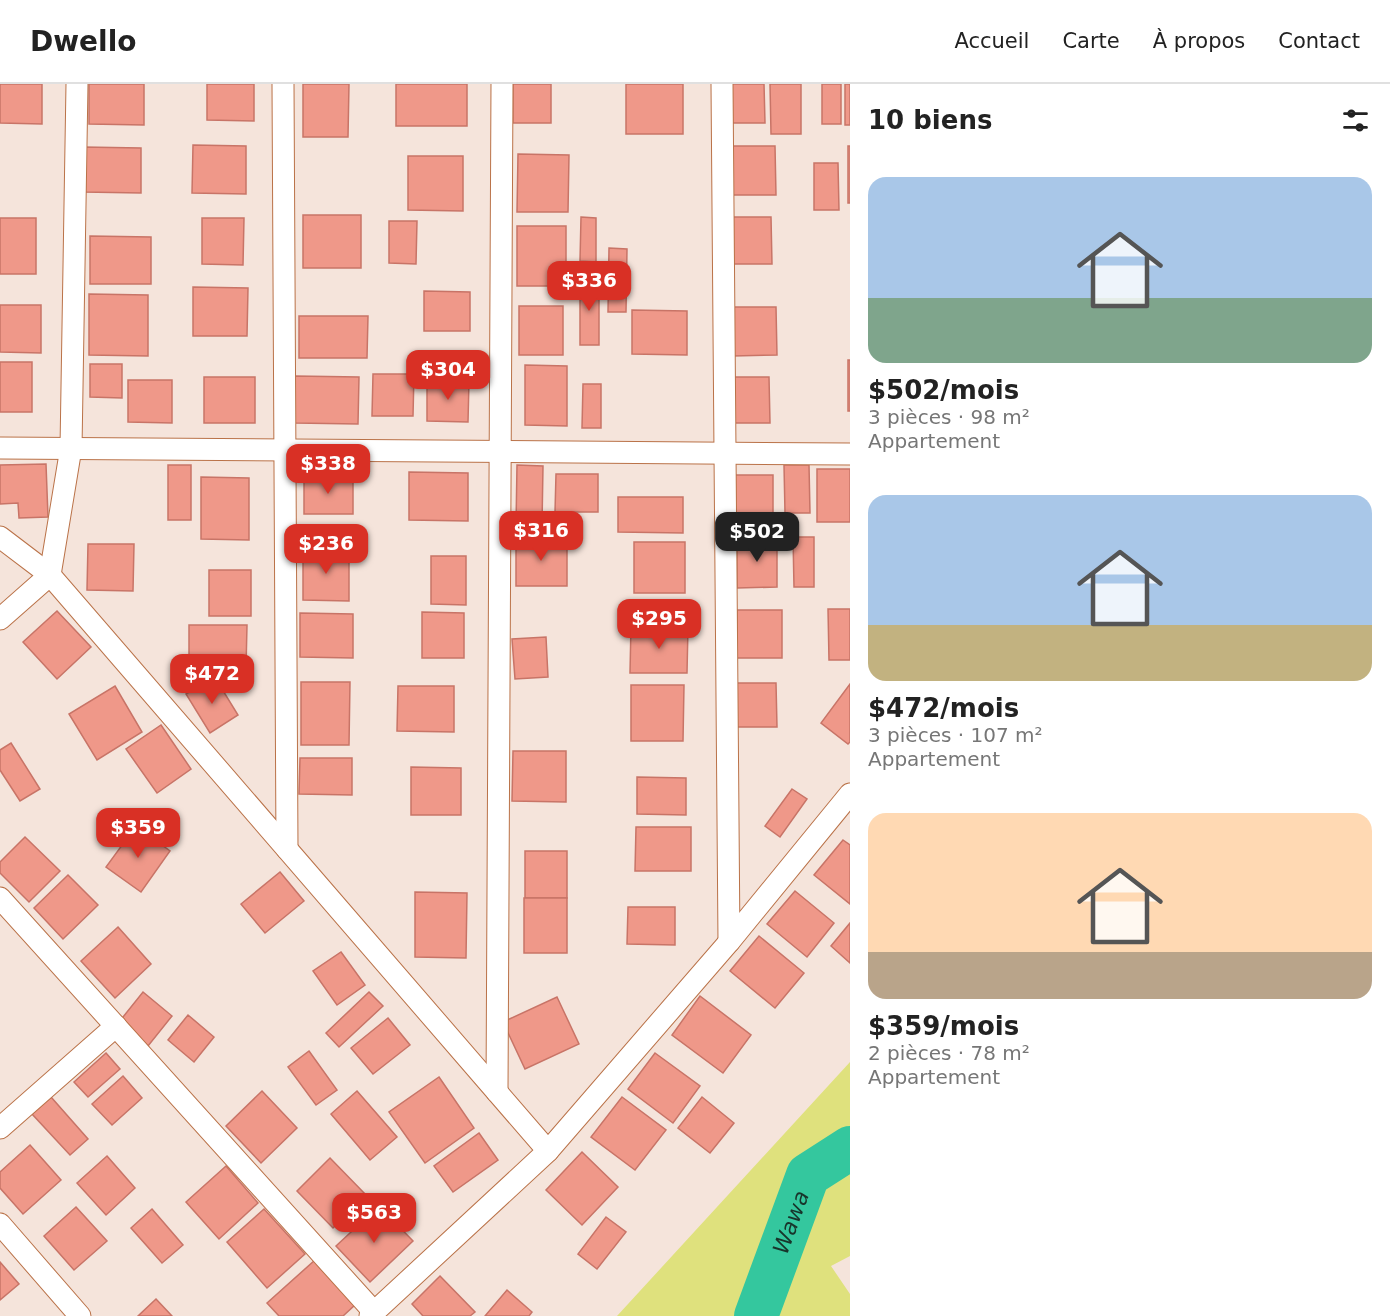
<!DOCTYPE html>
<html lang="fr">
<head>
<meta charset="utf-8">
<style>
	:root { --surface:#fff; --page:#f6f6f6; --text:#222; --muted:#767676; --line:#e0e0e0; --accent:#d93025 }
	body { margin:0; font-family:"DejaVu Sans",sans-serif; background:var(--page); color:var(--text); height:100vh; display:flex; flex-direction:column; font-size:22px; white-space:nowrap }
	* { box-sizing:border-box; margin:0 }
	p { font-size:20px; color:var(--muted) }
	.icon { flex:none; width:33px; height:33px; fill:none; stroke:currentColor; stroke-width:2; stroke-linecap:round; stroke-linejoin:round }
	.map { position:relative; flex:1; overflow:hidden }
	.side { display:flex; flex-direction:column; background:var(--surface); width:540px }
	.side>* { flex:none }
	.price { position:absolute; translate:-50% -51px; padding:0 14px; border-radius:12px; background:var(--accent); color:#fff; font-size:20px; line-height:39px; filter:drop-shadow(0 2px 3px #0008) }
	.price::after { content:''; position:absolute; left:50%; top:36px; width:18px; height:14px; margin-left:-9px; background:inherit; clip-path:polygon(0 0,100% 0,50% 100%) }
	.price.on { background:#222; color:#fff }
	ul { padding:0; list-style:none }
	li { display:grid; align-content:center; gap:12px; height:318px; padding:0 18px }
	li span { display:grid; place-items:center; height:186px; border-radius:18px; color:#555 }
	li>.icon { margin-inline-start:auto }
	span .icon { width:108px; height:108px; fill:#fffc; stroke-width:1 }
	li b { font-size:26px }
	h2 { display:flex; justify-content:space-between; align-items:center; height:72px; padding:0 18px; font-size:26px }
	header { display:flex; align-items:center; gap:36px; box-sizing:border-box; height:84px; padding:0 30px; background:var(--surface); border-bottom:2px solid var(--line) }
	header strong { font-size:28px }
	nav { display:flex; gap:33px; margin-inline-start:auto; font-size:21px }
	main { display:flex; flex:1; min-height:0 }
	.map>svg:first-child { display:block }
</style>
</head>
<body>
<header>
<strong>Dwello</strong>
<nav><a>Accueil</a><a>Carte</a><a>À propos</a><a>Contact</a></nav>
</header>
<main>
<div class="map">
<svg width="850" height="1232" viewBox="0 0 850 1232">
	<rect width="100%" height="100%" fill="#f5e4db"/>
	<polygon fill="#dfe17d" points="850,978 850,1172 831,1182 850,1210 850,1232 617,1232"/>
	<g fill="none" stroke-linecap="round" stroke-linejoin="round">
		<path stroke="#34c79e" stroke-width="44" id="s1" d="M756,1232L808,1091L850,1064"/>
	</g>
	<g fill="#ef9889" stroke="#c87467" stroke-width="1.5">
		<polygon points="0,0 42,0 42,40 0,39"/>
		<polygon points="89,0 144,0 144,41 89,40"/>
		<polygon points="207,0 254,0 254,37 207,36"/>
		<polygon points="303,0 349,0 348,53 303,53"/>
		<rect x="396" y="0" width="71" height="42"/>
		<rect x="513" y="0" width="38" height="39"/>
		<rect x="626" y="0" width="57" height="50"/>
		<polygon points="731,0 764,0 765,39 731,39"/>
		<polygon points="770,0 801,0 801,50 771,50"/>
		<rect x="822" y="0" width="19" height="40"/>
		<rect x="845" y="0" width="5" height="41"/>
		<polygon points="193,61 246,62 246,110 192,109"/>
		<polygon points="731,62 775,62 776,111 731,111"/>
		<rect x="848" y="62" width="2" height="57"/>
		<polygon points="83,63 141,64 141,109 83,108"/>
		<polygon points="518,70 569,71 568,128 517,128"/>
		<polygon points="408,72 463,72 463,127 408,126"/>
		<polygon points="814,79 838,79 839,126 814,126"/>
		<rect x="303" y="131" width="58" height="53"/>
		<polygon points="581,133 596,134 596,178 580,177"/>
		<polygon points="731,133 771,133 772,180 732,180"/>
		<rect x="0" y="134" width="36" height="56"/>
		<polygon points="202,134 244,134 243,181 202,180"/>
		<polygon points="389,137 417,137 416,180 389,179"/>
		<rect x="517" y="142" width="49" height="60"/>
		<polygon points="90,152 151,153 151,200 90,200"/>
		<polygon points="609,164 627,165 626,228 608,228"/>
		<polygon points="580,195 599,196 599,261 580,261"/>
		<polygon points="193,203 248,204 247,252 193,252"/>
		<polygon points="424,207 470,208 470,247 424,247"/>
		<polygon points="89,210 148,211 148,272 89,271"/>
		<polygon points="0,221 41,221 41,269 0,268"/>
		<rect x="519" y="222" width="44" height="49"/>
		<polygon points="732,223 776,223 777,271 733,272"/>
		<polygon points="632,226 687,227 687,271 632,270"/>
		<polygon points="299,232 368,232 367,274 299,274"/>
		<rect x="848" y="276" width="2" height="51"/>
		<rect x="0" y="278" width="32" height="50"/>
		<polygon points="90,280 122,280 122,314 90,313"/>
		<polygon points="525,281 567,282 567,342 525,341"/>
		<polygon points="373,290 414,290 413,332 372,332"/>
		<polygon points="295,292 359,293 358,340 295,339"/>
		<rect x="204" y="293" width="51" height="46"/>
		<polygon points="732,293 769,293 770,339 733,339"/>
		<polygon points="128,296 172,296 172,339 128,338"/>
		<polygon points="427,297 469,297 468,338 427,337"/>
		<polygon points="583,300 601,300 601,344 582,344"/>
		<polygon points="46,380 48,433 19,434 18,419 0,420 0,381"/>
		<rect x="168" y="381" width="23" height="55"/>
		<polygon points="517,381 543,382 542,441 516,441"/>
		<polygon points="784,381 809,381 810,429 785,429"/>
		<rect x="817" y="385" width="33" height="53"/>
		<polygon points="409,388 468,389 468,437 409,436"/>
		<polygon points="556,390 598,390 598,428 555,428"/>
		<polygon points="304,391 353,392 353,430 304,430"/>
		<rect x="731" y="391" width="42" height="39"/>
		<polygon points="201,393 249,394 249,456 201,455"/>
		<polygon points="618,413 683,413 683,449 618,448"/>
		<polygon points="516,453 567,454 567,502 516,502"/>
		<polygon points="793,453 814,453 814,503 794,503"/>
		<polygon points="737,455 777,455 777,503 737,504"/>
		<rect x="634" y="458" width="51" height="51"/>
		<polygon points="88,460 134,460 133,507 87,506"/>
		<polygon points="303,465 349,466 349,517 303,516"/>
		<polygon points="431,472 466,472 466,521 431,520"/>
		<rect x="209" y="486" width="42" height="46"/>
		<polygon points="828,525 850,525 850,576 829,576"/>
		<rect x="737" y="526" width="45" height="48"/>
		<polygon points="57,527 91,563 57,595 23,558"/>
		<polygon points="422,528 464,529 464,574 422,574"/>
		<polygon points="300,529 353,530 353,574 300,573"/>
		<polygon points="189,541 247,541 246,584 189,584"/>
		<polygon points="631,542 688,543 687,589 630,589"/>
		<polygon points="546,553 548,593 515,595 512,555"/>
		<polygon points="214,592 238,631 210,649 186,610"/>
		<polygon points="301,598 350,598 349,661 301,661"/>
		<polygon points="732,599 776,599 777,643 732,643"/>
		<polygon points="850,600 850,658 848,660 821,639"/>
		<polygon points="631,601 684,601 683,657 631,657"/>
		<polygon points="115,602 142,648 97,676 69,630"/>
		<polygon points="398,602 454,602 454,648 397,647"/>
		<polygon points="161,641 191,685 157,709 126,665"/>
		<polygon points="11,659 40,705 20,717 0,686 0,666"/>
		<polygon points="513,667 566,667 566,718 512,717"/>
		<polygon points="300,674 352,674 352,711 299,710"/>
		<polygon points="411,683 461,684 461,731 411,731"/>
		<polygon points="637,693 686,694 686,731 637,730"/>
		<polygon points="792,705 807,715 780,753 765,742"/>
		<polygon points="136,742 170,767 141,808 106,783"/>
		<polygon points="636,743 691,743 691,787 635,787"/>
		<polygon points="25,753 60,787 29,818 0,789 0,778"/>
		<polygon points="843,756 850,761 850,820 814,791"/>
		<rect x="525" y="767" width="42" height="47"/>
		<polygon points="280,788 304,817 265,849 241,820"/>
		<polygon points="68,791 98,821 63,855 34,824"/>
		<polygon points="795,807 834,839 807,873 767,840"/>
		<polygon points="415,808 467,809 466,874 415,873"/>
		<rect x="524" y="814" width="43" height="55"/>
		<polygon points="628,823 675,823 675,861 627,860"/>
		<polygon points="850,839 850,879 831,862"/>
		<polygon points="118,843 151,880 115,914 81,877"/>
		<polygon points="759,852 804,889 775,924 730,887"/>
		<polygon points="341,868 365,901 337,921 313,887"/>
		<polygon points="143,908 172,932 148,962 119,938"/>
		<polygon points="369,908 383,922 339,963 326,949"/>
		<polygon points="700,912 751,951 723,989 672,951"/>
		<polygon points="557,913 579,960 525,985 503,938"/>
		<polygon points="188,931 214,953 194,978 168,956"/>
		<polygon points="388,934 410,961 373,990 351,964"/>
		<polygon points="309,967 337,1006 316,1021 288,983"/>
		<polygon points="106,969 120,985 88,1013 74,998"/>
		<polygon points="655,969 700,1002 673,1039 628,1005"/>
		<polygon points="123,992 142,1014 112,1041 92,1020"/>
		<polygon points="439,993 474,1044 425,1079 389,1028"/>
		<polygon points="262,1007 297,1044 261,1079 226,1042"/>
		<polygon points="357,1007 397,1053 370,1076 331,1030"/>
		<polygon points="51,1013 88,1055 70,1071 32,1030"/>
		<polygon points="622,1013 666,1046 635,1086 591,1053"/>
		<polygon points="702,1013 734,1039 710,1069 678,1044"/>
		<polygon points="479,1049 498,1076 453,1108 434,1082"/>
		<polygon points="30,1061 61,1096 23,1130 0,1104 0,1088"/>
		<polygon points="582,1068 618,1103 582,1141 546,1106"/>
		<polygon points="107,1072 135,1104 106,1131 77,1099"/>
		<polygon points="330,1074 366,1111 333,1144 297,1107"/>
		<polygon points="226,1082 258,1119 219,1155 186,1118"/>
		<polygon points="379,1122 413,1157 370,1198 336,1162"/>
		<polygon points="76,1123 107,1157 74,1186 44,1152"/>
		<polygon points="152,1125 183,1161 162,1179 131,1144"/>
		<polygon points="264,1125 305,1170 267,1204 227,1158"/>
		<polygon points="606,1133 626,1148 597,1185 578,1170"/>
		<polygon points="315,1176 355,1221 343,1232 279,1232 267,1219"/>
		<polygon points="0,1178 19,1200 0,1216"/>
		<polygon points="440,1192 475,1228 470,1232 423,1232 412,1220"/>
		<polygon points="507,1206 532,1228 529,1232 485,1232"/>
		<polygon points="156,1215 172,1232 138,1232"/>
	</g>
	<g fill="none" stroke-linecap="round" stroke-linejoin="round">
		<g stroke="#ba7248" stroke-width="23">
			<g id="minor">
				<polyline points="283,0 287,765"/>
				<polyline points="722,0 729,858"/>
				<polyline points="0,364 850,370"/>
				<polyline points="0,453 50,491 548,1067"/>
				<polyline points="0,535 50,491 71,364 77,0"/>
				<polyline points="0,814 374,1228"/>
				<polyline points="497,1008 502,0"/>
				<polyline points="0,1044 116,942"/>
				<polyline points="0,1140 80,1232"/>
				<polyline points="370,1232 548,1067 729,858 850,710"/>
			</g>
		</g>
		<use href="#minor" stroke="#fff" stroke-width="21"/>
	</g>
	<g text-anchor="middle" stroke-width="5" stroke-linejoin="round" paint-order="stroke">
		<g font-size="22" font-style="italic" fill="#18352b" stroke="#fff">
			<text dy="8" stroke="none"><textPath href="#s1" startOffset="100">Wawa</textPath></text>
		</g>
	</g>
</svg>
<b class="price" style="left:589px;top:228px">$336</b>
<b class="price" style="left:448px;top:317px">$304</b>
<b class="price" style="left:328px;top:411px">$338</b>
<b class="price" style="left:541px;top:478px">$316</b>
<b class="price on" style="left:757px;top:479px">$502</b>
<b class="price" style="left:326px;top:491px">$236</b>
<b class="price" style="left:659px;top:566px">$295</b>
<b class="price" style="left:212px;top:621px">$472</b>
<b class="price" style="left:138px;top:775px">$359</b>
<b class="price" style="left:374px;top:1160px">$563</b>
</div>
<section class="side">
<h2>10 biens<svg class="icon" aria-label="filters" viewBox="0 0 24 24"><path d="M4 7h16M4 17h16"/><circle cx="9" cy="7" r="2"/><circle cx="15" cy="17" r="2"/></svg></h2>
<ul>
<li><span style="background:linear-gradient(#a9c7e8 65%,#7fa58c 0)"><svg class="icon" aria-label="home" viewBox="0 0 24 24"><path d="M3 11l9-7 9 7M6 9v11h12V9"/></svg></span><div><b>$502/mois</b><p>3 pièces · 98 m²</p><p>Appartement</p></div></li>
<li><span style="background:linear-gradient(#a9c7e8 70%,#c2b280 0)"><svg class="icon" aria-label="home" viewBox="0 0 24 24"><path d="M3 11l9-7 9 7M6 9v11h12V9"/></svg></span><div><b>$472/mois</b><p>3 pièces · 107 m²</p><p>Appartement</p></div></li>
<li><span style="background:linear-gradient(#ffd9b3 75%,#b9a48a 0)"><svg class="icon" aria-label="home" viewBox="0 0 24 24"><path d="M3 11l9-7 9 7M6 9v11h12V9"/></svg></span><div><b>$359/mois</b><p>2 pièces · 78 m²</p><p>Appartement</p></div></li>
</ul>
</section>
</main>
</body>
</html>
